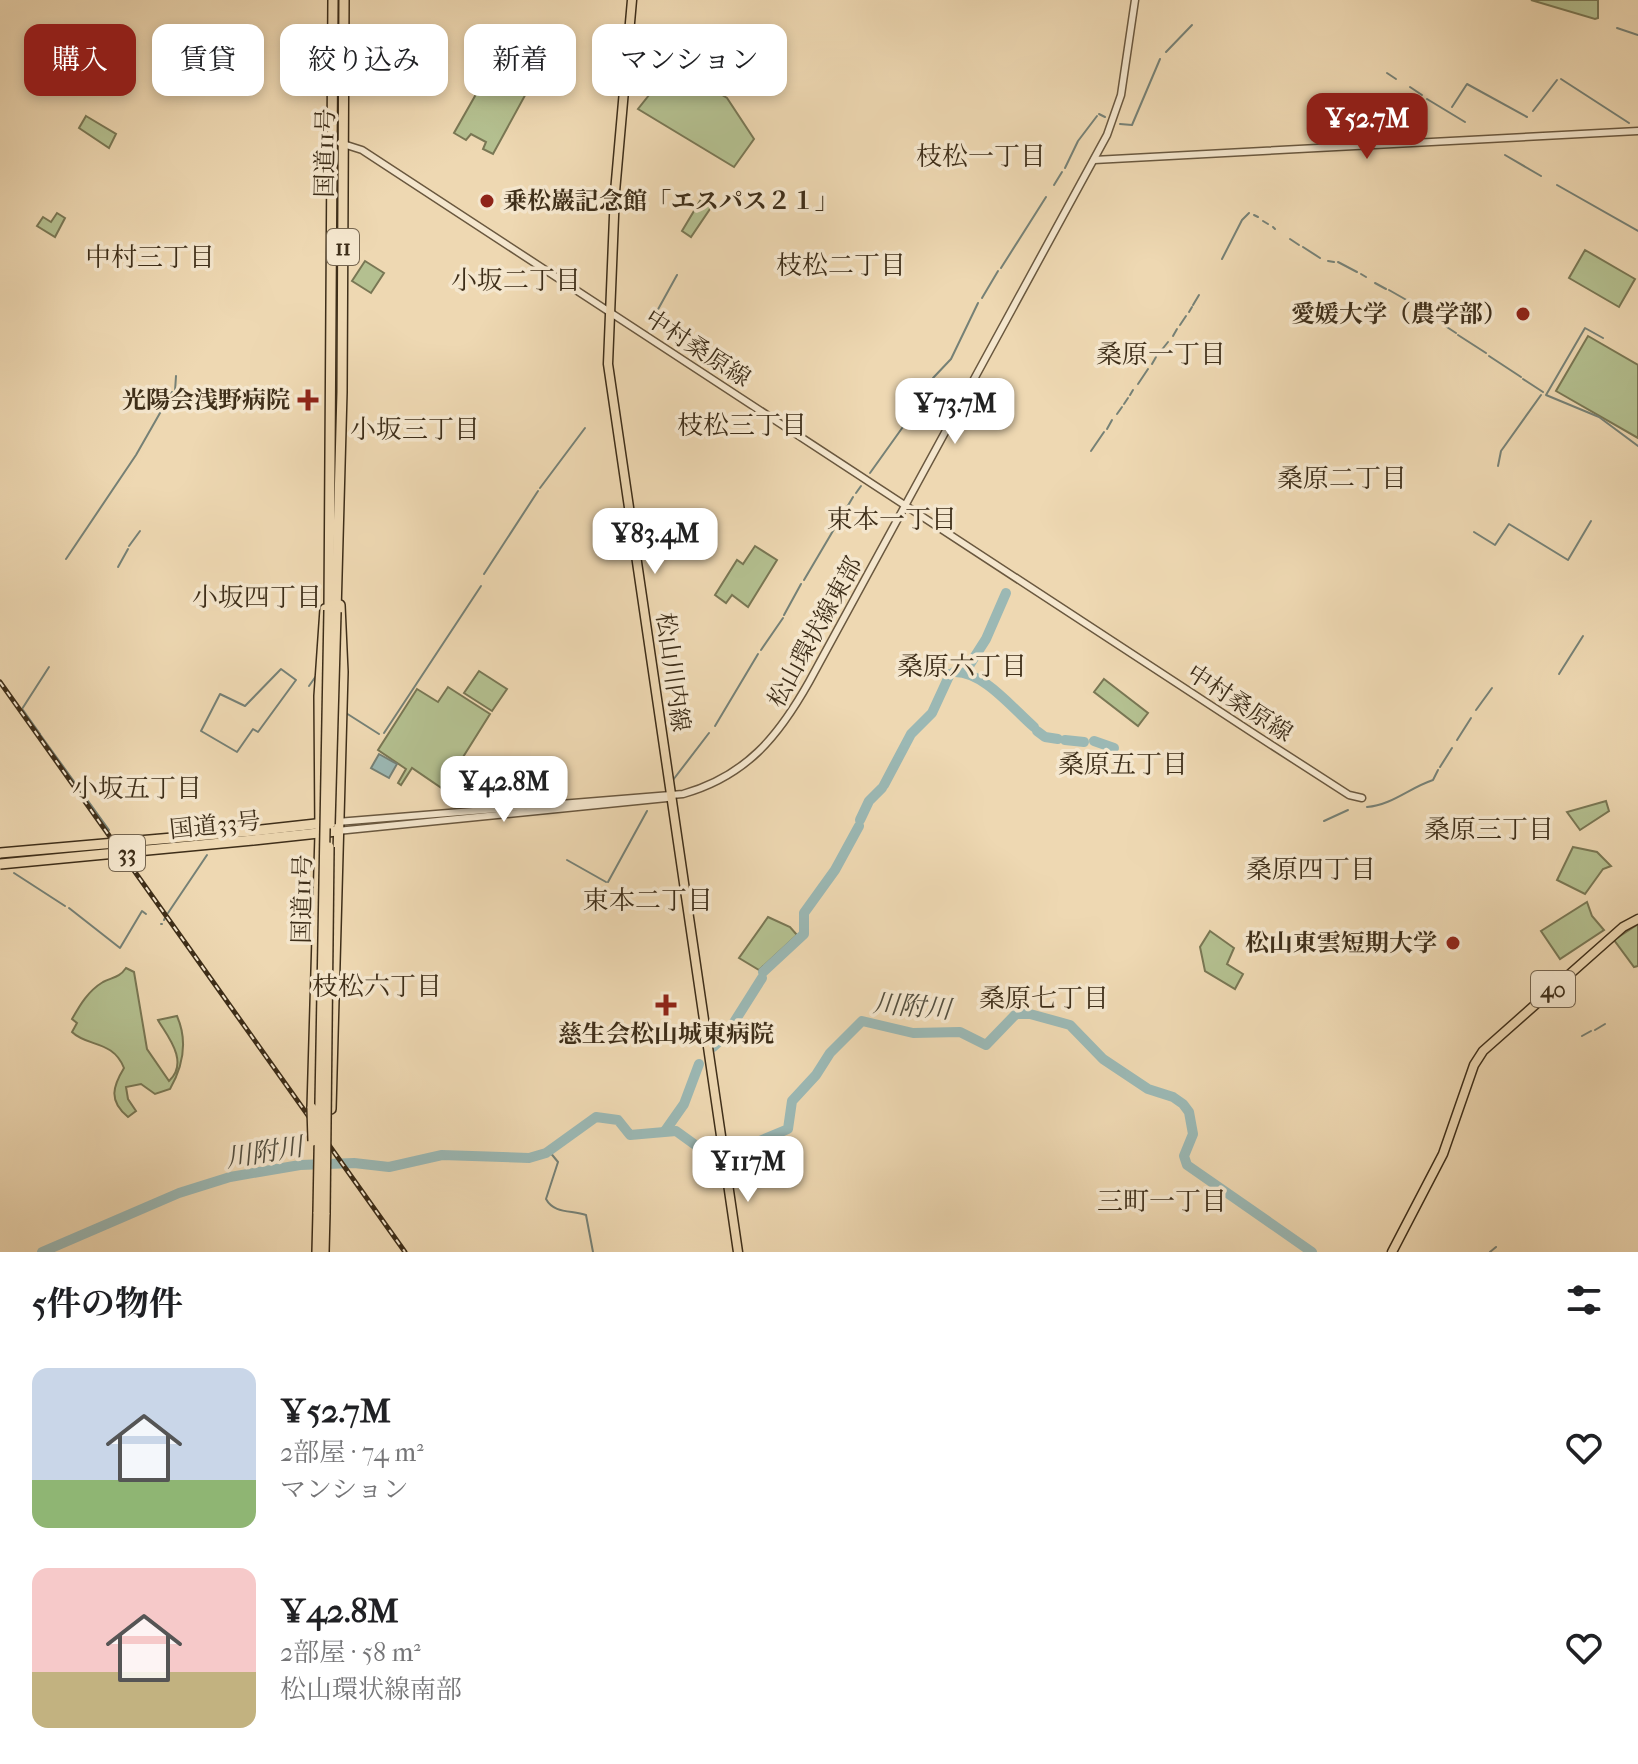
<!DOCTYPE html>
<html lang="ja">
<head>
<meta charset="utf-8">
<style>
	:root { --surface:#fff; --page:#f6f6f6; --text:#202124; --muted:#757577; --accent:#8f2418 }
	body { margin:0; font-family:"IM FELL French Canon","Noto Serif JP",serif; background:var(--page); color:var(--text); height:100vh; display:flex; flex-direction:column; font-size:30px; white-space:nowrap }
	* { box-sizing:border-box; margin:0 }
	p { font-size:26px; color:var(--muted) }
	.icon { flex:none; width:44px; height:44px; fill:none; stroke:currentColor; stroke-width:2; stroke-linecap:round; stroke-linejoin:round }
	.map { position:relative; height:1252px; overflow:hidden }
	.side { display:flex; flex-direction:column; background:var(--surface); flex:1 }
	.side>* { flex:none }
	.banner { position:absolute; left:24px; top:24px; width:800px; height:72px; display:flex; gap:16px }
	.price { position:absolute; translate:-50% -68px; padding:0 18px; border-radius:16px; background:#fff; color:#222; font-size:26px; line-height:52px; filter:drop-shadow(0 2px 4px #0008) }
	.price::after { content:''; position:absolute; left:50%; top:48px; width:24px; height:18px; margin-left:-12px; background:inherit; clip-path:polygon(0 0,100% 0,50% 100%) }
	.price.active { background:var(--accent); color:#fff }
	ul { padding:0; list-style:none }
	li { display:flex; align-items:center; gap:24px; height:200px; padding:0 32px }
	li span { display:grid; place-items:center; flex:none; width:224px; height:160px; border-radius:16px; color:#555 }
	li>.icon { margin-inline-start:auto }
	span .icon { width:96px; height:96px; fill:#fffc; stroke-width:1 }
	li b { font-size:34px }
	h2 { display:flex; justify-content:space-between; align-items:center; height:96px; padding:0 32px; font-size:34px }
	.tag { padding:0 28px; border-radius:16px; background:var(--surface); box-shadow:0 4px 12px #0003; font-size:28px; line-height:72px }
	.tag.active { background:var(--accent); color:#fff }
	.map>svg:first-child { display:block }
</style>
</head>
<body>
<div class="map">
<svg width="1638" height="1252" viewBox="0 0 1638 1252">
	<rect width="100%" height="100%" fill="#eed8b2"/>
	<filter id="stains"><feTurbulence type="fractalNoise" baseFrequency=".0025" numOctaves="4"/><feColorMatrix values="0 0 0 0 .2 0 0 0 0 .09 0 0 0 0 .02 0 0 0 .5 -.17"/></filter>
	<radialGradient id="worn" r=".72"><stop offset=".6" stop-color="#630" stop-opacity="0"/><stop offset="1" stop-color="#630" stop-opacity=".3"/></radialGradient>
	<g fill="#b4c090" stroke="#797754" stroke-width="2">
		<polygon points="1531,0 1598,0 1598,18 1595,19"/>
		<polygon points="500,52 535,77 493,154 483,149 486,142 471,134 466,140 454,133"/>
		<polygon points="673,65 727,98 754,139 734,167 638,109"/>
		<polygon points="86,116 116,134 109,148 79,128"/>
		<polygon points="703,196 714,203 691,237 682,231"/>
		<polygon points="57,213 65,218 55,237 37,226 43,217 51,222"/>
		<polygon points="1585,250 1635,279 1619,307 1569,278"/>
		<polygon points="365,261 384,273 371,293 352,281"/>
		<polygon points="1588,336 1638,365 1638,438 1556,391"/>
		<polygon points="755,546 777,560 748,607 732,595 726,603 715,595 737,560 743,564"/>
		<polygon points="479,671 507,689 492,711 464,693"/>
		<polygon points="1104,679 1148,713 1138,726 1094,692"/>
		<polygon points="448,687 490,714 443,789 412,768 401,785 398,783 406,769 378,750 417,689 438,702"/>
		<polygon points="1606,801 1609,811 1580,830 1567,812"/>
		<polygon points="1573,847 1597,852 1611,866 1603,869 1585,894 1557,880"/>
		<polygon points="1587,902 1592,916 1604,930 1560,959 1541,931"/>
		<polygon points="768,917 790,927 797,935 759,970 739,958"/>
		<polygon points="1638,924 1638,966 1634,967 1614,940"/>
		<polygon points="1210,931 1234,948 1227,964 1243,974 1235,989 1205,971 1200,947"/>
		<path d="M126,968L134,972L147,1049L169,1081C191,1061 164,1032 158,1020L177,1016C188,1041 183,1066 170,1089L155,1094L141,1084L126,1087L128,1099L136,1111L128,1117C108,1101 113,1086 124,1068C113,1040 87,1047 72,1032L77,1023L72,1019C80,1005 88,991 103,982C113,977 119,978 126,968Z"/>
	</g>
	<polygon fill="#9bb8b4" stroke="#768176" stroke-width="2" points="379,754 397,764 389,778 371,768"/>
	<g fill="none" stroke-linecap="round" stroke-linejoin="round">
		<g stroke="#768176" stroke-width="2">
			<polyline points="1617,28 1638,35"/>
			<polyline points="1166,52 1192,25"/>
			<polyline points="1387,73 1396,79"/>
			<polyline points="1561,79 1629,123"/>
			<polyline points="1410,87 1422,95"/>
			<polyline points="1427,99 1465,122"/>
			<polyline points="1452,107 1467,84 1527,117"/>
			<polyline points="1533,111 1557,80"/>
			<polyline points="1099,114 1105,117"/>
			<polyline points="1120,124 1132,125 1160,59"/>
			<polyline points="1505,155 1541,176"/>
			<polyline points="1065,168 1078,141 1097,116"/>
			<polyline points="1054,185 1062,172"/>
			<polyline points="1557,185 1638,231"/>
			<polyline points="1254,215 1258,217"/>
			<polyline points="1263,221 1268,224"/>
			<polyline points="1273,227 1275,229"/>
			<polyline points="1290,239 1299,245"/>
			<polyline points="1303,247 1320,258"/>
			<polyline points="1222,259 1242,220 1249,213"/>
			<polyline points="1328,261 1334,262"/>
			<polyline points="1338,262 1357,272"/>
			<polyline points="1001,268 1046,197"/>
			<polyline points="1361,274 1366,277"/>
			<polyline points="1375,283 1386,289"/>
			<polyline points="1389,290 1410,302"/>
			<polyline points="982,298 998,271"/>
			<polyline points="1193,305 1199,295"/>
			<polyline points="1413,305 1456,333"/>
			<polyline points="1189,312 1192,307"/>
			<polyline points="656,313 677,275"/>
			<polyline points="1180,325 1186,316"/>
			<polyline points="1458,335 1486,353"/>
			<polyline points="1173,336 1177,329"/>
			<polyline points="1603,338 1585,328 1546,395 1599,417 1638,446"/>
			<polyline points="1160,352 1168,342"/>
			<polyline points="1489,356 1521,377"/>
			<polyline points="1152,364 1156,357"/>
			<polyline points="1523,379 1543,392"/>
			<polyline points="1138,384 1148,369"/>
			<polyline points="175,391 176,376"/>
			<polyline points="1130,395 1133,390"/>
			<polyline points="1124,404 1128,398"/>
			<polyline points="1117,414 1122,407"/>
			<polyline points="909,421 933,378 951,359 978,303"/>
			<polyline points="1107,429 1112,420"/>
			<polyline points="1091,451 1104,432"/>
			<polyline points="1498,466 1501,451 1541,395"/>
			<polyline points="870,473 905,424"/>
			<polyline points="540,488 585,428"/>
			<polyline points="856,493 861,486"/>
			<polyline points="1474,532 1495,545 1509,524 1568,560 1591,521"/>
			<polyline points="129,546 140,531"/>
			<polyline points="66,559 136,455 172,392"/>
			<polyline points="118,567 128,549"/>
			<polyline points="484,574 538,491"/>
			<polyline points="804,580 853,497"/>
			<polyline points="784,615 801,584"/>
			<polyline points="761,650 783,618"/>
			<polygon points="281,669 296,680 258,732 253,729 237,752 201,731 220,694 245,706"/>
			<polyline points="1559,674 1583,636"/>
			<polyline points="309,686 316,676"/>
			<polyline points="22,709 49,667"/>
			<polyline points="23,710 40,734"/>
			<polyline points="1476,710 1492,688"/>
			<polyline points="346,713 379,734"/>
			<polyline points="715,726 758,654"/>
			<polyline points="39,733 109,830"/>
			<polyline points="384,733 481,586"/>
			<polyline points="1457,740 1471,718"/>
			<polyline points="1440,767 1452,748"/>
			<polyline points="673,780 709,733"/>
			<path d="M1367,807C1392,805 1409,788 1433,780L1438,770"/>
			<polyline points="1324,821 1348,810"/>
			<polyline points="567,860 606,882"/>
			<polyline points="14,873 65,906"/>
			<polyline points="608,882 647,811"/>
			<polyline points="69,908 120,948 142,911 146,914"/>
			<polyline points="168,913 207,855"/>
			<polyline points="164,920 165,918"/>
			<polyline points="161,924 162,924"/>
			<polyline points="1595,1030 1605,1024"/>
			<polyline points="1582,1036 1591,1031"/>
			<path d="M549,1151L558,1162L546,1199C554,1214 572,1210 586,1215L593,1252"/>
			<polyline points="1490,1252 1496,1247"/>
		</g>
		<g stroke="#9bb8b4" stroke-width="10">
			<path d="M954,672C983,671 1012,708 1034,727"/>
			<polyline points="965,672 986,639 1006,593"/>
			<polyline points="1037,731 1045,737 1058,739"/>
			<polyline points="1065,740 1084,742"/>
			<polyline points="1094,741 1114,748"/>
			<polyline points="884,785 911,734 932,713 950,674"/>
			<polyline points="860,820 869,801 882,788"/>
			<polyline points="763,972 804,934 804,913 835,870 859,826"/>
			<polyline points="713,1047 726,1035 762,978"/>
			<polyline points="665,1131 684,1104 699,1064"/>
			<polyline points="729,1154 788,1129 792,1101 816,1075 830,1053 862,1021 913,1033 960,1032 986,1045 1016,1014 1030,1014 1070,1025 1103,1059 1148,1089 1173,1097 1183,1104 1189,1112 1193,1134 1184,1156 1187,1165 1312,1252"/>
			<polyline points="42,1252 179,1193 230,1177 300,1165 354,1163 389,1167 442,1155 529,1158 546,1153 596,1117 618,1120 630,1135 676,1131 705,1152 718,1155"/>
		</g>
		<g stroke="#6a583f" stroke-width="9">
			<g id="minor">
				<polyline points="340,143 362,150 1256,735 1349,795 1362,798"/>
				<polyline points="1094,160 1638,131"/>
				<path d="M337,822L683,794C746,776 778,737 809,682L1107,135L1121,95L1135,0"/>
				<polyline points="337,831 667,798"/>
			</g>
		</g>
		<g stroke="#3e2e19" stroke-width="11">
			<g id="major">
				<polyline points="632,0 615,192 608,364 738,1252"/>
				<polyline points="1392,1252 1443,1154 1474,1065 1483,1051 1623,927 1638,919"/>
			</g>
		</g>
		<g stroke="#3e2e19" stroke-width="12">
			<g id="highway">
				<polyline points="329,610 333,0"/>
				<polyline points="336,612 342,392 344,0"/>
				<polyline points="253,831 325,823"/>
				<polyline points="253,840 337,831"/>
				<polyline points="312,1108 320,834 319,696 325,609"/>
				<polyline points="331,1109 343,672 340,605"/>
				<polyline points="317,1252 318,1212"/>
				<polyline points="324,1252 325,1213"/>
			</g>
		</g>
		<use href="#minor" stroke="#f4e6cd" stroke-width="6"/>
		<use href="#major" stroke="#eed8b2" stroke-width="8"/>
		<use href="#highway" stroke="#eed8b2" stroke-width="9"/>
		<g stroke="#3e2e19" stroke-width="5">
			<polyline id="rail" points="0,682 405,1252"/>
		</g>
		<use href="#rail" stroke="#f4e6cd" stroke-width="2" stroke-dasharray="6" stroke-linecap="butt"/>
		<g stroke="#3e2e19" stroke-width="12" stroke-linecap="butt">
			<g id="highway-bridge">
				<polyline points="330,824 336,612"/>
				<polyline points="0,853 253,831"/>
				<polyline points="0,864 253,840"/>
				<polyline points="312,1108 313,1141"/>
				<polyline points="318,1212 329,610"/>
				<polyline points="325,1213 329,847"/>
			</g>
		</g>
		<use href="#highway-bridge" stroke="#eed8b2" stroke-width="9"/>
	</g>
	<g fill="#8f2418" stroke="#f4e6cd" stroke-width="3">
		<circle cx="487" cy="201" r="8"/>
		<circle cx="1523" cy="314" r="8"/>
		<path d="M304 388h8v8h8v8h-8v8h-8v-8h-8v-8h8z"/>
		<circle cx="1453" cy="943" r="8"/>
		<path d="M662 993h8v8h8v8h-8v8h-8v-8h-8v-8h8z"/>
	</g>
	<g text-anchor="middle" stroke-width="7" stroke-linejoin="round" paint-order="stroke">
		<g fill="#f4e6cd" stroke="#75654f" stroke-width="2">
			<rect x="327" y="229" width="32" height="36" rx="6"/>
			<rect x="109" y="835" width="36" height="36" rx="6"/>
			<rect x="1531" y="971" width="44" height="36" rx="6"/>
		</g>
		<g font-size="22" font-weight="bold" fill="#3e2e19">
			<text x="343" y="255">11</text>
			<text x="127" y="861">33</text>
			<text x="1553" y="997">40</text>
		</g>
		<g font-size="24" fill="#3e2e19" stroke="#f4e6cd">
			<text transform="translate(325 153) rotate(-89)" y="8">国道11号</text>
			<text transform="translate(698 348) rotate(33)" y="8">中村桑原線</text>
			<text transform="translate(815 632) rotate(-61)" y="8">松山環状線東部</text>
			<text transform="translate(673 672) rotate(82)" y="8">松山川内線</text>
			<text transform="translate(1240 703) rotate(33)" y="8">中村桑原線</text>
			<text transform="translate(215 825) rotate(-6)" y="8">国道33号</text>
			<text transform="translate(302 899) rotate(-89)" y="8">国道11号</text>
		</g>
		<g font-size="24" font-weight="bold" fill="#3e2e19" stroke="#f4e6cd" text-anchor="end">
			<text x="503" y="209" text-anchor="start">乗松巖記念館「エスパス２１」</text>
			<text x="1507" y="322">愛媛大学（農学部）</text>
			<text x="290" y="408">光陽会浅野病院</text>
			<text x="1437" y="951">松山東雲短期大学</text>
			<text x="666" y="1042" text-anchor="middle">慈生会松山城東病院</text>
		</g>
		<g font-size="26" fill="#3e2e19" stroke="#f4e6cd">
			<text x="981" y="165">枝松一丁目</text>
			<text x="150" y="266">中村三丁目</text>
			<text x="841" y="274">枝松二丁目</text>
			<text x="516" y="289">小坂二丁目</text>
			<text x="1161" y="363">桑原一丁目</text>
			<text x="742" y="434">枝松三丁目</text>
			<text x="415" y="438">小坂三丁目</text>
			<text x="1342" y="487">桑原二丁目</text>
			<text x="892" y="528">束本一丁目</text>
			<text x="257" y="606">小坂四丁目</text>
			<text x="962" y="675">桑原六丁目</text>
			<text x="1123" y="773">桑原五丁目</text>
			<text x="137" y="797">小坂五丁目</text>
			<text x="1489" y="838">桑原三丁目</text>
			<text x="1311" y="878">桑原四丁目</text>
			<text x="648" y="909">束本二丁目</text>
			<text x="377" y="995">枝松六丁目</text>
			<text x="1044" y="1007">桑原七丁目</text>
			<text x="1162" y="1210">三町一丁目</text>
		</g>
		<g font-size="26" font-style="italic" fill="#555040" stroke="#f4e6cd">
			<text transform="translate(912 1006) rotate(5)" y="9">川附川</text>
			<text transform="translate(264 1152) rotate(-9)" y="9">川附川</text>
		</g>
	</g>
	<rect width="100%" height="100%" filter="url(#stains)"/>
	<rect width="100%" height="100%" fill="url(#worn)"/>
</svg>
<b class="price active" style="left:1367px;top:161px">¥52.7M</b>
<b class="price" style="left:955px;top:446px">¥73.7M</b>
<b class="price" style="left:655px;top:576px">¥83.4M</b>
<b class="price" style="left:504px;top:824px">¥42.8M</b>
<b class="price" style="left:748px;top:1204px">¥117M</b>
<div class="banner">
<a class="tag active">購入</a>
<a class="tag">賃貸</a>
<a class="tag">絞り込み</a>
<a class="tag">新着</a>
<a class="tag">マンション</a>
</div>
</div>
<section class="side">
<h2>5件の物件<svg class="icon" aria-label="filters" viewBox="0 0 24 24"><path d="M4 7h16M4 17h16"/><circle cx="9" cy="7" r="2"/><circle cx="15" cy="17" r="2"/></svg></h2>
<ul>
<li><span style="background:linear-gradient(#c9d6e8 70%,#8fb573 0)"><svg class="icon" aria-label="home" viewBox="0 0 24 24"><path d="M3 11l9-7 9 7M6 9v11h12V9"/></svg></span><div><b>¥52.7M</b><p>2部屋 · 74 m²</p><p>マンション</p></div><svg class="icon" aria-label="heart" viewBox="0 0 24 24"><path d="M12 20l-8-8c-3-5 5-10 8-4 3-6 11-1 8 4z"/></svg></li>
<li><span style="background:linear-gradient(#f6c9c9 65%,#c2b280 0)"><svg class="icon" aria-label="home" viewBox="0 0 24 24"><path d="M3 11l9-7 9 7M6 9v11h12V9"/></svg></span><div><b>¥42.8M</b><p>2部屋 · 58 m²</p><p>松山環状線南部</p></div><svg class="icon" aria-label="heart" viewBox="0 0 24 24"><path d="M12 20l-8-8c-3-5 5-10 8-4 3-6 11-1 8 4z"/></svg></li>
</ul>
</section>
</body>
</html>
